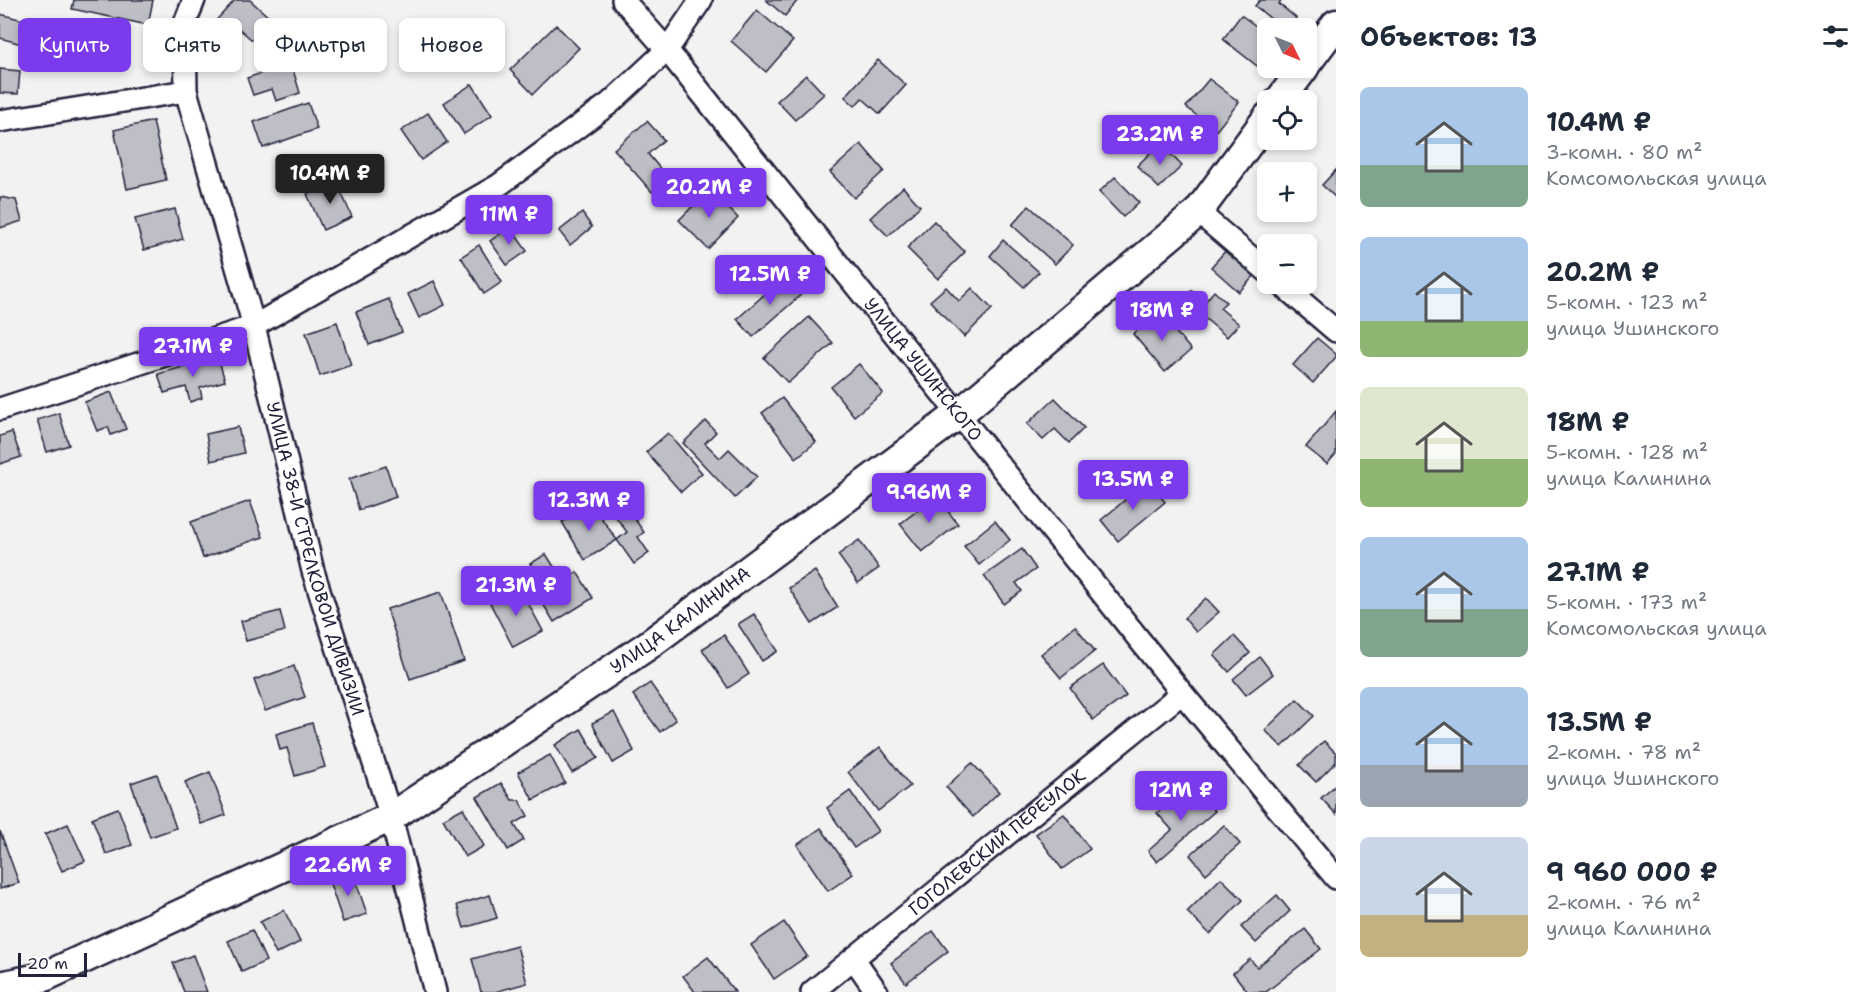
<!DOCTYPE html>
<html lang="ru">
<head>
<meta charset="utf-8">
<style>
	:root { --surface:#fff; --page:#f6f6f7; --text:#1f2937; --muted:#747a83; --accent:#7c3aed }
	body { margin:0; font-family:"Shantell Sans",sans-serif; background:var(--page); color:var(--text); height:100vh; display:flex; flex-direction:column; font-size:22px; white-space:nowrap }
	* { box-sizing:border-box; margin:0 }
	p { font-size:20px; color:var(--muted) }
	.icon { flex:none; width:33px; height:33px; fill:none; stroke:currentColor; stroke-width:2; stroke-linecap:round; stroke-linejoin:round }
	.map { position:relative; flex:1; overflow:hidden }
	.panel { display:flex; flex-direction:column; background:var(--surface); width:540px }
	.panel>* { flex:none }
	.guide { position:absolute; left:18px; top:18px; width:570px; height:54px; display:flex; gap:12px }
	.needle { width:39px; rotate:133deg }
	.buttons { position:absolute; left:1257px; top:18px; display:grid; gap:12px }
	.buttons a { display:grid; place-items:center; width:60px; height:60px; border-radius:9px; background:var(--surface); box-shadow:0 3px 9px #0003; font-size:30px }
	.scale { position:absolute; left:18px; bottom:15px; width:69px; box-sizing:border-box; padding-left:6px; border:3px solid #22223b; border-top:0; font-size:16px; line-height:21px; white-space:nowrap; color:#22223b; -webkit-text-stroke:4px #fff; paint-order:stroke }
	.price { position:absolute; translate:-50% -51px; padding:0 14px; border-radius:6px; background:var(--accent); color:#fff; font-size:20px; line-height:39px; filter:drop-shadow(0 2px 3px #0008) }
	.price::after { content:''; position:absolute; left:50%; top:36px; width:18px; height:14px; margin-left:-9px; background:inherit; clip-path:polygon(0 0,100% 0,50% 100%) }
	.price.selected { background:#222; color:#fff }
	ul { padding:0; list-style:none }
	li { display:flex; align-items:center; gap:18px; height:150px; padding:0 24px }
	li span { display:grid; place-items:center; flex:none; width:168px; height:120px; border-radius:9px; color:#555 }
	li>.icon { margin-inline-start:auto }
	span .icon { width:72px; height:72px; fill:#fffc; stroke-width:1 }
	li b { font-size:26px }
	h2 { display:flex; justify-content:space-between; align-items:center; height:72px; padding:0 24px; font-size:26px }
	.chip { padding:0 21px; border-radius:9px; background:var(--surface); box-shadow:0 3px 9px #0003; font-size:21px; line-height:54px }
	.chip.selected { background:var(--accent); color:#fff }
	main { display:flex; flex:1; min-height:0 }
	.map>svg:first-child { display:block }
</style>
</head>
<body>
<main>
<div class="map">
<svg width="1336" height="992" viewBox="0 0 1336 992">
	<rect width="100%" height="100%" fill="#f2f2f3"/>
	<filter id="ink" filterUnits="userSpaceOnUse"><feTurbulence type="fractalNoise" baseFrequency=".0167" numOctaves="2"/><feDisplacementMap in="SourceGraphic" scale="12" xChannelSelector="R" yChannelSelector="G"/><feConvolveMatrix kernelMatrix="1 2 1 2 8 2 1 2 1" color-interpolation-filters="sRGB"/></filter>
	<g filter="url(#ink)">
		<g fill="#bebec6" stroke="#22223b" stroke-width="1.5">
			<polygon points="74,0 153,0 148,25 72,9"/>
			<polygon points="235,0 250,0 271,19 252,40 236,26 224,40 210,27"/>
			<polygon points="766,0 798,0 785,16"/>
			<polygon points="1260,0 1282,0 1279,4 1296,18 1287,28 1282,28 1255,6"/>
			<polygon points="757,10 793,41 766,72 731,41"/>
			<polygon points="0,14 31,22 25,45 0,38"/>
			<polygon points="1241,15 1268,35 1268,53 1257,66 1223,39"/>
			<polygon points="556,25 579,48 533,94 510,70"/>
			<polygon points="878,60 906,85 880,114 862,98 855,106 845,97"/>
			<polygon points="291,63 300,93 276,101 272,89 253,95 247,78"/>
			<polygon points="0,69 20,71 18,94 0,93"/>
			<polygon points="806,75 824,94 795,120 777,101"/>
			<polygon points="1209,79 1239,102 1216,131 1186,107"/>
			<polygon points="472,84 492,115 464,134 444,103"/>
			<polygon points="308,103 317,129 263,148 254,122"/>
			<polygon points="428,113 447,142 421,160 401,131"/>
			<polygon points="153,121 166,180 127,189 114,130"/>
			<polygon points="647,121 664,140 648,154 668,178 652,192 614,149"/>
			<polygon points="1160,143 1182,166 1159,188 1137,166"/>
			<polygon points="861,144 884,171 854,198 830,172"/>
			<polygon points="1336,170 1336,198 1322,185"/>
			<polygon points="1115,177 1139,202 1123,217 1099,192"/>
			<polygon points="336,180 352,217 323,230 307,194"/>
			<polygon points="903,187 920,206 888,236 870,218"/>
			<polygon points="710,189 738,218 708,249 679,220"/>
			<polygon points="0,197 16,200 22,221 0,228"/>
			<polygon points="1029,206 1073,245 1055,264 1012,225"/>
			<polygon points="175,209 183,239 144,250 135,219"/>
			<polygon points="582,213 592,227 570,245 559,231"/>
			<polygon points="934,221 965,252 938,279 907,248"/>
			<polygon points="510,227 527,251 507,265 490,241"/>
			<polygon points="1003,240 1039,272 1024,287 990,256"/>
			<polygon points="479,245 502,282 484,294 461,257"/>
			<polygon points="1228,248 1256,274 1239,292 1211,267"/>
			<polygon points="787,274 803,293 753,337 737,319"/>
			<polygon points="434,281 445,305 419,318 408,294"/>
			<polygon points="946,287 959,301 972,288 992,309 964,337 930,301"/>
			<polygon points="1192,290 1205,302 1214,291 1226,302 1220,308 1239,324 1227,337 1183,300"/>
			<polygon points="389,299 402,332 369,345 356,312"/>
			<polygon points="1159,312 1191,350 1165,372 1133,334"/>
			<polygon points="809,317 833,343 788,383 764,358"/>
			<polygon points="337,322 351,365 320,376 306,333"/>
			<polygon points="1317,338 1336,354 1336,357 1313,383 1293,365"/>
			<polygon points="218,357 225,381 200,388 202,398 190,402 186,387 164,393 158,374"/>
			<polygon points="859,364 883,393 854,416 831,387"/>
			<polygon points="111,392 126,429 111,435 108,427 97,431 85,402"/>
			<polygon points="782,398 816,442 796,458 762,413"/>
			<polygon points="1055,398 1084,428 1069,443 1055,429 1043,440 1027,424"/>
			<polygon points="1336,411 1336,454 1327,464 1306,447"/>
			<polygon points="59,413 69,445 47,452 37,420"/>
			<polygon points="706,421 716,432 705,443 720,458 729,449 757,477 735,498 683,443"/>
			<polygon points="238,427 244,453 211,461 206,434"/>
			<polygon points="12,432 21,457 0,464 0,436"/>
			<polygon points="668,433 702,473 681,492 646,452"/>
			<polygon points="386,466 396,497 359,510 349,479"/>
			<polygon points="1148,481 1165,502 1118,541 1101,520"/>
			<polygon points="936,496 958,524 922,552 900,524"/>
			<polygon points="621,500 644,532 638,537 649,553 634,564 617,540 627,532 610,509"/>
			<polygon points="250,501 263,537 203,558 191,522"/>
			<polygon points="592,505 617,540 585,560 562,522"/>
			<polygon points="995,521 1010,540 979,565 964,546"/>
			<polygon points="859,540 879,568 858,583 838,555"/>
			<polygon points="1022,549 1036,569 1016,583 1022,591 1004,604 984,576"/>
			<polygon points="546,554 563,581 577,572 593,598 554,622 534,589 542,584 530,564"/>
			<polygon points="815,571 838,607 812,624 789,588"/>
			<polygon points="520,588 543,631 513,647 490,603"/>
			<polygon points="441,592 464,661 410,679 387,609"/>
			<polygon points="1206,598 1219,612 1196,632 1184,618"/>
			<polygon points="280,611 285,631 246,641 241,621"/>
			<polygon points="754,614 778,651 762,661 738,624"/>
			<polygon points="1075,626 1095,651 1061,678 1041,654"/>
			<polygon points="724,635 749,674 728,688 702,649"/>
			<polygon points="1234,636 1250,653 1229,672 1214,655"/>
			<polygon points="1260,657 1273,674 1246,695 1233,679"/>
			<polygon points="1103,665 1126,696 1093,720 1070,688"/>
			<polygon points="294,666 305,697 265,711 254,680"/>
			<polygon points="650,683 676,720 660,732 633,695"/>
			<polygon points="1297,699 1314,716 1282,747 1265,730"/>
			<polygon points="614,712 634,751 613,763 592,723"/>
			<polygon points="312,723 325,767 295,776 287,748 280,750 276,734"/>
			<polygon points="581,729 598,758 572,773 555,745"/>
			<polygon points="1324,741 1336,753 1336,762 1316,782 1299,765"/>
			<polygon points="880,747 910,786 878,811 848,772"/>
			<polygon points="550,755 565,783 533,800 518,772"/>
			<polygon points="972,763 999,792 973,817 946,787"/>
			<polygon points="210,772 226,815 201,824 185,782"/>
			<polygon points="157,774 176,828 150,837 131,783"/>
			<polygon points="501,783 512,800 519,800 528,816 514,824 524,840 508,850 477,797"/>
			<polygon points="1336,785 1336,814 1321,798"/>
			<polygon points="1195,789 1215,811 1157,862 1148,851 1172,830 1157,813 1168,803 1173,809"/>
			<polygon points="850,791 878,831 854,848 827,808"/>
			<polygon points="118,808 132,845 106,854 92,818"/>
			<polygon points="463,808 484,846 465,857 443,819"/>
			<polygon points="1064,814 1090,849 1062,869 1036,834"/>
			<polygon points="68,824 85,861 62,871 45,834"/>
			<polygon points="1224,825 1240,844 1206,874 1190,855"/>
			<polygon points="821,828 853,874 828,891 797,845"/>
			<polygon points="0,831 19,883 0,889"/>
			<polygon points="353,873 367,914 343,922 329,881"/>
			<polygon points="1221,878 1243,900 1210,934 1187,912"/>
			<polygon points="490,895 497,918 464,928 457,905"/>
			<polygon points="1277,895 1290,911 1256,943 1241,927"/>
			<polygon points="284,910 300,942 276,954 260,922"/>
			<polygon points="784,922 807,956 774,979 751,945"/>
			<polygon points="1305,929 1321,949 1266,992 1248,992 1233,973 1250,959 1257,967"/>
			<polygon points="252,930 266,961 242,972 228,941"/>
			<polygon points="933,931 948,951 906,983 891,963"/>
			<polygon points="517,946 527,983 495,992 481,992 472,959"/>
			<polygon points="193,955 207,992 184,992 173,963"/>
			<polygon points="708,957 735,992 695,992 683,976"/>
		</g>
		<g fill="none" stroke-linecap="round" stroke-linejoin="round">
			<g stroke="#22223b" stroke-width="26">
				<g id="street">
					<path id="s1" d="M194,0L185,23L186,91L254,326L313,571L391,817L435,992"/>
					<path id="s2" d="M623,0L667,50L1182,693L1336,878"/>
					<polyline points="0,121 186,91"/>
					<polyline points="1198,212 1268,272"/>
					<polyline points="1281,284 1336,331"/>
					<polyline points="0,409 254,326 499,185 610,103 667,50 701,0"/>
					<polyline points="854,959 877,992"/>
					<path id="s3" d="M812,992L1182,693"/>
				</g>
			</g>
			<g stroke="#22223b" stroke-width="33">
				<g id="secondary">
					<polyline points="1306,64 1336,24"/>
					<polyline points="1280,100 1304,68"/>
					<path id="s4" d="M0,986L44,977L391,817L647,646L959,414L1198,212L1268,117"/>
				</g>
			</g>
			<use href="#street" stroke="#fff" stroke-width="21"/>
			<use href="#secondary" stroke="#fff" stroke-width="28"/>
		</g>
	</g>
	<g text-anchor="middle" stroke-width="6" stroke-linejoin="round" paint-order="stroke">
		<g font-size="18" fill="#22223b" stroke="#fff">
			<text dy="6" stroke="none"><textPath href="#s2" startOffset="476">УЛИЦА УШИНСКОГО</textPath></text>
			<text dy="6" stroke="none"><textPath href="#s1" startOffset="578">УЛИЦА 38-Й СТРЕЛКОВОЙ ДИВИЗИИ</textPath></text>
			<text dy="6" stroke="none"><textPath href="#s4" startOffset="777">УЛИЦА КАЛИНИНА</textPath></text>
			<text dy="6" stroke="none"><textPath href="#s3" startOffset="238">ГОГОЛЕВСКИЙ ПЕРЕУЛОК</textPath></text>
		</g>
	</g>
</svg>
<div class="buttons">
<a><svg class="needle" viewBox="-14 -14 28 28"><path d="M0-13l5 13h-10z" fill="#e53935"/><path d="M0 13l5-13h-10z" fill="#747a83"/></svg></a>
<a><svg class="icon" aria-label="locate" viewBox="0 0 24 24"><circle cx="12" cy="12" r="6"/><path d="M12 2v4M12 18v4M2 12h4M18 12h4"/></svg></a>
<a>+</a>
<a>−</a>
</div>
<div class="scale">20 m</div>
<b class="price" style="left:1160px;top:166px">23.2M ₽</b>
<b class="price selected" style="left:330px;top:205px">10.4M ₽</b>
<b class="price" style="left:709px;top:219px">20.2M ₽</b>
<b class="price" style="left:509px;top:246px">11M ₽</b>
<b class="price" style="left:770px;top:306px">12.5M ₽</b>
<b class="price" style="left:1162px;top:342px">18M ₽</b>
<b class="price" style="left:193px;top:378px">27.1M ₽</b>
<b class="price" style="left:1133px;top:511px">13.5M ₽</b>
<b class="price" style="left:929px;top:524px">9.96M ₽</b>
<b class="price" style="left:589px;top:532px">12.3M ₽</b>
<b class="price" style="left:516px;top:617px">21.3M ₽</b>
<b class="price" style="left:1181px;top:822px">12M ₽</b>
<b class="price" style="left:348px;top:897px">22.6M ₽</b>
<div class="guide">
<a class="chip selected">Купить</a>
<a class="chip">Снять</a>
<a class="chip">Фильтры</a>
<a class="chip">Новое</a>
</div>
</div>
<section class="panel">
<h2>Объектов: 13<svg class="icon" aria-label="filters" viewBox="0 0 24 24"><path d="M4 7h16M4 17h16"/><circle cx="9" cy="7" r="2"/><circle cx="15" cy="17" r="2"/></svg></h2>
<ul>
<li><span style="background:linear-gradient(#a9c7e8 65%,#7fa58c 0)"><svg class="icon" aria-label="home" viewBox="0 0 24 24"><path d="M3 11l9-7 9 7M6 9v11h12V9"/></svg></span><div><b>10.4M ₽</b><p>3-комн. · 80 m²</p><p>Комсомольская улица</p></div></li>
<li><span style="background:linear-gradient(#a9c7e8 70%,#8fb573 0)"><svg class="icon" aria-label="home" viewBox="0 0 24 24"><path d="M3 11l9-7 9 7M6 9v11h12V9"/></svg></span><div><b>20.2M ₽</b><p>5-комн. · 123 m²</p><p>улица Ушинского</p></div></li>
<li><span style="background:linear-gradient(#dfe7d0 60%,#8fb573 0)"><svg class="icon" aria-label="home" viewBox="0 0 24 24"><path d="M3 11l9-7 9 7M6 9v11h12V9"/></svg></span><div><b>18M ₽</b><p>5-комн. · 128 m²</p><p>улица Калинина</p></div></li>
<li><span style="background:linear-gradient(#a9c7e8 60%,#7fa58c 0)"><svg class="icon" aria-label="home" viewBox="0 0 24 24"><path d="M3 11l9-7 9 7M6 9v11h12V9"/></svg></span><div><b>27.1M ₽</b><p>5-комн. · 173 m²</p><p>Комсомольская улица</p></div></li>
<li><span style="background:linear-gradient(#a9c7e8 65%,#9aa5b1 0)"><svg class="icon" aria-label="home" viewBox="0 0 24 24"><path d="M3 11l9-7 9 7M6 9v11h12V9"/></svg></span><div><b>13.5M ₽</b><p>2-комн. · 78 m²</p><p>улица Ушинского</p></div></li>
<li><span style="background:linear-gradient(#c9d6e8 65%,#c2b280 0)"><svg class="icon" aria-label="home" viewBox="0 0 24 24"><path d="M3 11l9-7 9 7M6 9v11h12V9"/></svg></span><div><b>9 960 000 ₽</b><p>2-комн. · 76 m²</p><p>улица Калинина</p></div></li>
</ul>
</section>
</main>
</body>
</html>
